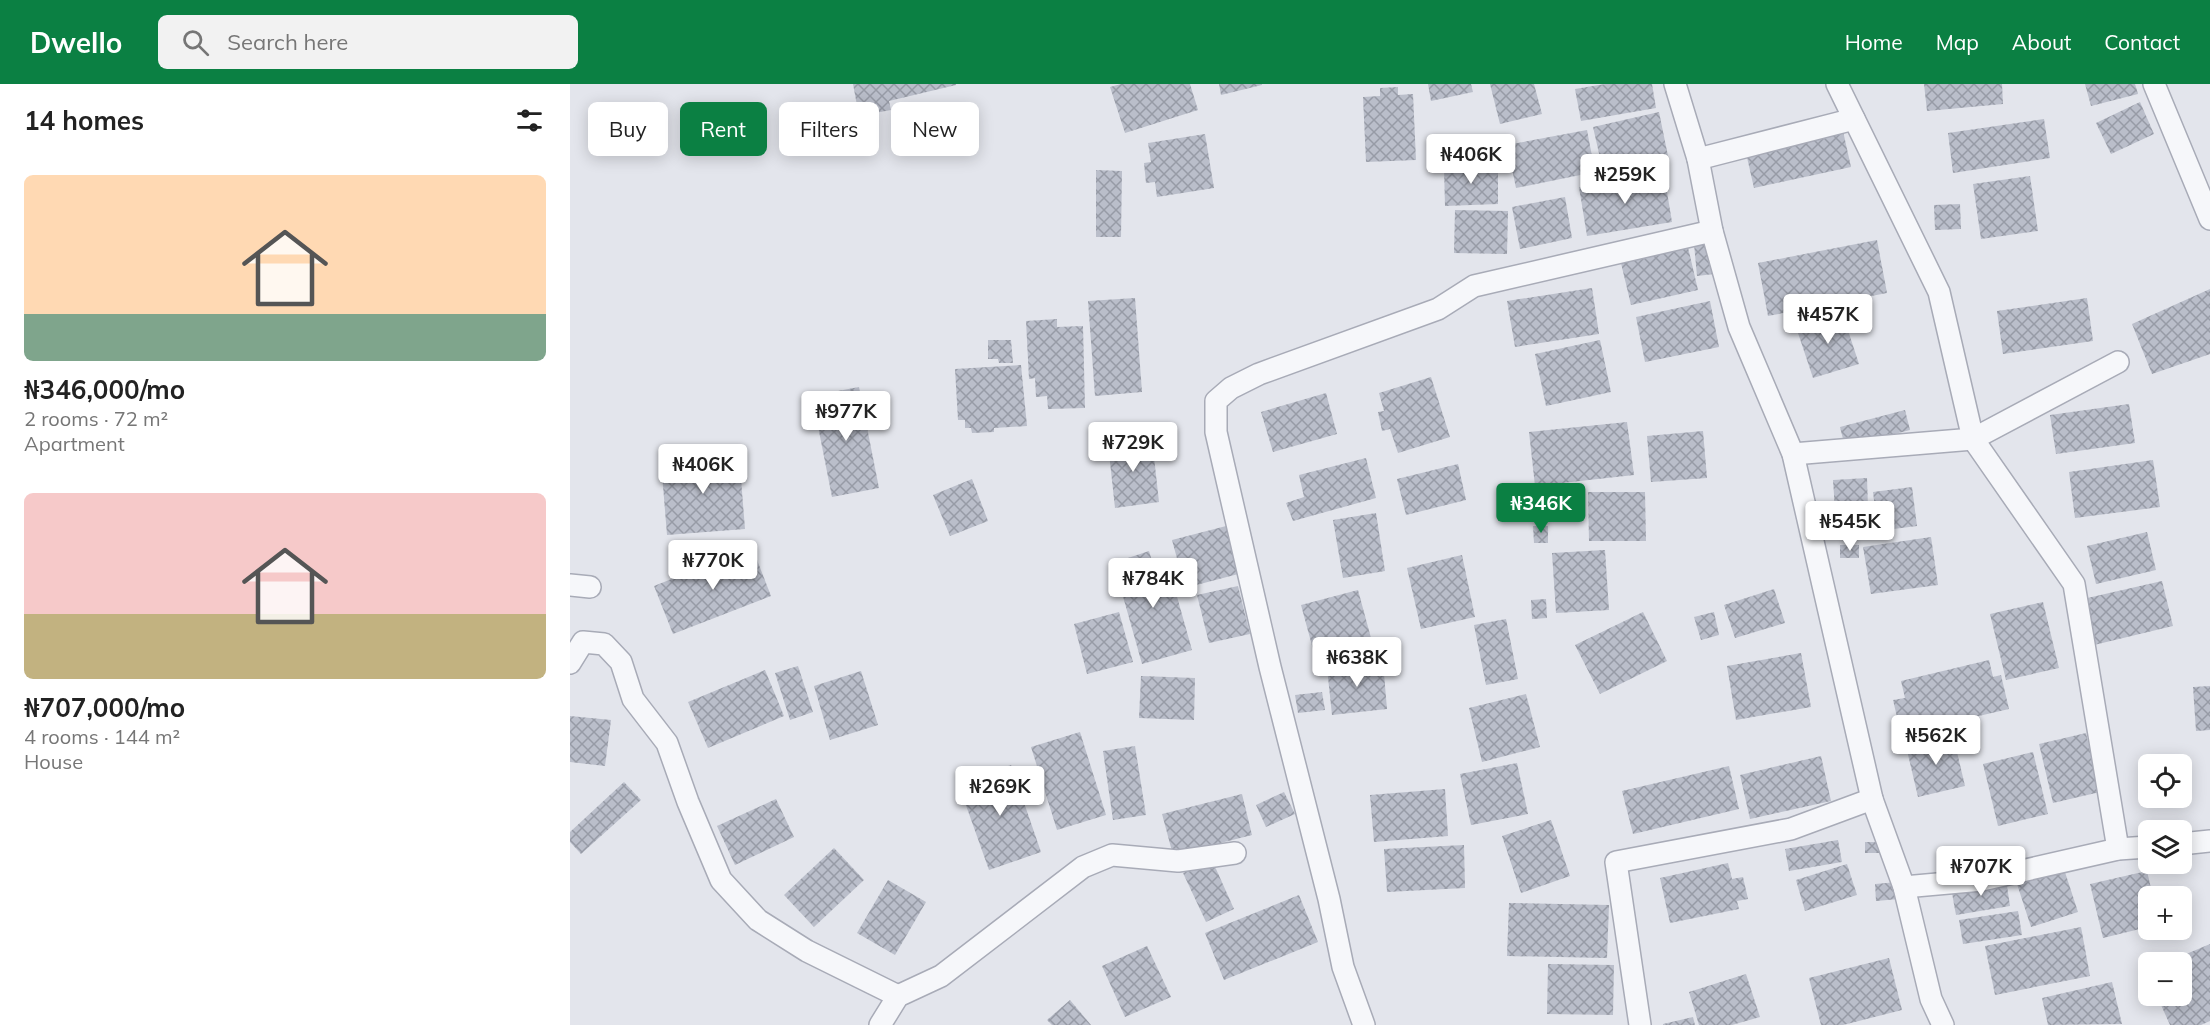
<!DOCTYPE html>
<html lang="en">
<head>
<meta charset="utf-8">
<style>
	:root { --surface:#fff; --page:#f2f2f2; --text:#222; --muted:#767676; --accent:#0b8043 }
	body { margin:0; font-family:Mulish,sans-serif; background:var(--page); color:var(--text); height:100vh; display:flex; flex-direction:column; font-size:22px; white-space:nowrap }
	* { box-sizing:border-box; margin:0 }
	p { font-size:20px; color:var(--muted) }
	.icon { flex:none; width:33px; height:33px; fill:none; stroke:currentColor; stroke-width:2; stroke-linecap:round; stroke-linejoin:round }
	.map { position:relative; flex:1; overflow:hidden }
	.side { display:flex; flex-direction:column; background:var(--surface); width:570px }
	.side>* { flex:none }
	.hud { position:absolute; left:18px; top:18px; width:570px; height:54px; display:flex; gap:12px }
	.tools { position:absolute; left:1568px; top:670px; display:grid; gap:12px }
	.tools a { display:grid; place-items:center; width:54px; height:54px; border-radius:9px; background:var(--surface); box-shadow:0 3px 15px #0003; font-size:30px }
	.price { position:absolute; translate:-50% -51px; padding:0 14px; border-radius:6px; background:#fff; color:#222; font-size:20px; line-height:39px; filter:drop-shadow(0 2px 3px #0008) }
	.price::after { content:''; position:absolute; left:50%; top:36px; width:18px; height:14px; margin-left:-9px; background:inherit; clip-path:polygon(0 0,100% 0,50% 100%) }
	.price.active { background:var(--accent); color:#fff }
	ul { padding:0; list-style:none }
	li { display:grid; align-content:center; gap:12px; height:318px; padding:0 24px }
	li span { display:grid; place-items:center; height:186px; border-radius:9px; color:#555 }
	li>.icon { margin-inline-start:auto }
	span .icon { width:108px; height:108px; fill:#fffc; stroke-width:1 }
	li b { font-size:26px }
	h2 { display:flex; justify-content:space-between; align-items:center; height:72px; padding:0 24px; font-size:26px }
	.chip { padding:0 21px; border-radius:9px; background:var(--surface); box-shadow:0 3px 15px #0003; font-size:21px; line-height:54px }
	.chip.active { background:var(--accent); color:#fff }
	header { display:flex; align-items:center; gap:36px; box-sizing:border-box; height:84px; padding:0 30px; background:var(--accent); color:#fff }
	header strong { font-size:28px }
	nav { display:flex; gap:33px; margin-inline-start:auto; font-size:21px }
	.search { width:420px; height:54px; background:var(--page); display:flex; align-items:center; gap:15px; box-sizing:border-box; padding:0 21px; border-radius:9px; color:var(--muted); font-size:22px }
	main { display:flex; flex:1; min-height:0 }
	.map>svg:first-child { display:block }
</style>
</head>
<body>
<header>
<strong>Dwello</strong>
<div class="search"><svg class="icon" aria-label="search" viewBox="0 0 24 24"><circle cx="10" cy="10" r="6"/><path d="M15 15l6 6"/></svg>Search here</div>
<nav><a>Home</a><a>Map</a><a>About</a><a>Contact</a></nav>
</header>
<main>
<section class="side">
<h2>14 homes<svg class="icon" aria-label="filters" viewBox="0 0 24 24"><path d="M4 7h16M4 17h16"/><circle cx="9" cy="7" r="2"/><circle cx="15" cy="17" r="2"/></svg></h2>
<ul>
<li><span style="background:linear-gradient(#ffd9b3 75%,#7fa58c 0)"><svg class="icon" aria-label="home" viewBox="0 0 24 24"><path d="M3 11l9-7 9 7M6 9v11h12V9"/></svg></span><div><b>₦346,000/mo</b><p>2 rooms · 72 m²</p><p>Apartment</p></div></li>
<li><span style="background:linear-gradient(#f6c9c9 65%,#c2b280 0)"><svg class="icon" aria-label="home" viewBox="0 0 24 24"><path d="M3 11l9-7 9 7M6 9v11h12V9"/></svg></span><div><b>₦707,000/mo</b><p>4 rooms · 144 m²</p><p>House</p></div></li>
</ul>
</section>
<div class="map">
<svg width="1640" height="941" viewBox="0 0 1640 941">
	<defs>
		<pattern id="building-cross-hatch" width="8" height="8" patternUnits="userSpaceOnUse" patternTransform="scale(1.5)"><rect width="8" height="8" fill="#babeca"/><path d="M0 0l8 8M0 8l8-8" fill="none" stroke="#979ba6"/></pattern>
	</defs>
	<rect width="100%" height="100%" fill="#e3e5ec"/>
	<g fill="url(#building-cross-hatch)">
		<polygon points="283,0 386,0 386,1 319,17 321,26 289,32"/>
		<polygon points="551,0 620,0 628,26 555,49 540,3"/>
		<polygon points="649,0 692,0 692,1 651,11"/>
		<polygon points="858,0 901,0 903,8 861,17"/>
		<polygon points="920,0 964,0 972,30 930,40"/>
		<polygon points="1035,0 1082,0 1086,24 1011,37 1005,5"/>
		<polygon points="1354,0 1432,0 1433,20 1357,27"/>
		<polygon points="1515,0 1565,0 1568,10 1521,22"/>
		<polygon points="828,3 828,11 843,10 846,76 796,78 793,13 810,12 810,4"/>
		<polygon points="1570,18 1584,50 1541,70 1526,39"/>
		<polygon points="1089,28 1098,72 1033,87 1023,43"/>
		<polygon points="1474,35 1480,74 1383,89 1378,49"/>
		<polygon points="1017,46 1025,88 946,104 937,61"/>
		<polygon points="1273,47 1281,83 1184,104 1176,69"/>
		<polygon points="635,50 644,104 587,113 585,98 576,99 574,79 581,78 578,59"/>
		<polygon points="928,81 928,120 875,122 874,83"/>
		<polygon points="526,86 552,87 551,153 526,153"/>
		<polygon points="1094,90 1102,138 1017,152 1009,103"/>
		<polygon points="1460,92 1468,147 1411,155 1403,100"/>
		<polygon points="995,113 1002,154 950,165 942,123"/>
		<polygon points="1390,120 1391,145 1365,146 1364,121"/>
		<polygon points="885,126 938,127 937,170 884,169"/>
		<polygon points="1307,156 1317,209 1198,232 1188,179"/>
		<polygon points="1117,159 1128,206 1061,221 1050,175"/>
		<polygon points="1141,159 1144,190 1127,192 1124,160"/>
		<polygon points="1022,204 1029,250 945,263 937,217"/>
		<polygon points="1640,205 1640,270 1582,290 1562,240"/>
		<polygon points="565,214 572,308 525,312 518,217"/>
		<polygon points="1517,214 1523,257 1433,270 1427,227"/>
		<polygon points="1140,217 1149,263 1075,278 1066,233"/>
		<polygon points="1272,228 1289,280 1243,294 1226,243"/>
		<polygon points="487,235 487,243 513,242 515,324 478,325 477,312 466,313 465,294 459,295 456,237"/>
		<polygon points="418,256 441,256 443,279 429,279 428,275 418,275"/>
		<polygon points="1030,256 1041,308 976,322 965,270"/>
		<polygon points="451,281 457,342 424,344 424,348 402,349 401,344 395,344 395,336 388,336 385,285"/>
		<polygon points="861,293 880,353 828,369 820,345 812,347 808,328 814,327 809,309"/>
		<polygon points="289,303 309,404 262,413 242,312"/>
		<polygon points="756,309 767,350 703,368 691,328"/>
		<polygon points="1559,320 1565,359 1486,370 1480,331"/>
		<polygon points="1335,326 1340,346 1275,363 1270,343"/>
		<polygon points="1057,338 1064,391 965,402 959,348"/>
		<polygon points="1133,347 1137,394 1081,398 1077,352"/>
		<polygon points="582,355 589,418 545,424 538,360"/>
		<polygon points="169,370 175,445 97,451 91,377"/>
		<polygon points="796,374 806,414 723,437 716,419 734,413 729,391"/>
		<polygon points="1583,376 1590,423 1505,434 1499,388"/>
		<polygon points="888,380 896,416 836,431 827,395"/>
		<polygon points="1297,394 1298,424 1265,426 1263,396"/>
		<polygon points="402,395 418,437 380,452 363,411"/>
		<polygon points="1342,403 1347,442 1308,447 1303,408"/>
		<polygon points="1018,408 1075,408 1076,457 1019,457"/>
		<polygon points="806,429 815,487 773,494 763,436"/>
		<polygon points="660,441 672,489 615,504 602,456"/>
		<polygon points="963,442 978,442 978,459 964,459"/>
		<polygon points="1577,448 1586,486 1526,500 1517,462"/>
		<polygon points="1361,453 1368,501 1301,510 1293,463"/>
		<rect x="1270" y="461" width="19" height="13"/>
		<polygon points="182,463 201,512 103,550 84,502"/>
		<polygon points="1035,466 1039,526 986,529 982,469"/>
		<polygon points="579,467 583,480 597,477 622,566 572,580 547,491 558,487 555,475"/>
		<polygon points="892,471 905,533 851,545 837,484"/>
		<polygon points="1592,497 1603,542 1524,561 1513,515"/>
		<polygon points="668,502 680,550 639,559 627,511"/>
		<polygon points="1204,505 1215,539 1165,554 1154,521"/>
		<polygon points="788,506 801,554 744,569 731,521"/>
		<polygon points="976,515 977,534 962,535 961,516"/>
		<polygon points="1473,518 1489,584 1436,596 1420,530"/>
		<polygon points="549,528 563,578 517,590 504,540"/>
		<polygon points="1073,528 1097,577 1030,610 1005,561"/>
		<polygon points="1144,528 1149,551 1131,556 1124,533"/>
		<polygon points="936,535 948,595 916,601 904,541"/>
		<polygon points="1231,569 1241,623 1166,636 1157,582"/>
		<polygon points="1419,576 1423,593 1431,591 1439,625 1331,650 1323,616 1335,614 1331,597"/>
		<polygon points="813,578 817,625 762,631 757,584"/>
		<polygon points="228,582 243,628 220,636 205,589"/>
		<polygon points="195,586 214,632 138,664 118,618"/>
		<polygon points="291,587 308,641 260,656 244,602"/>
		<polygon points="571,592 625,594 624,636 569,634"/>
		<polygon points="1640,602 1640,646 1626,647 1623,603"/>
		<polygon points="752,608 755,626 728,629 725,611"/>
		<polygon points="956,610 970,663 912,678 899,624"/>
		<polygon points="0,632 41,636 35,682 0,678"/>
		<polygon points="510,648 536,731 487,746 461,663"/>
		<polygon points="1516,649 1530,708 1483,719 1469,660"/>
		<polygon points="1383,651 1395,702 1348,713 1336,662"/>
		<polygon points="565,662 576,731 543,736 533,667"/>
		<polygon points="1463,668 1478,730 1428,742 1413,680"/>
		<polygon points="1251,672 1261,717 1180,735 1170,691"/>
		<polygon points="947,679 958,730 901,741 890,690"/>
		<polygon points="441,681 471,768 419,786 388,699"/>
		<polygon points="1159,682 1169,725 1063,750 1052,707"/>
		<polygon points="54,698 71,716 11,770 0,758 0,748"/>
		<polygon points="875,705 878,752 804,758 800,711"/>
		<polygon points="714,708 725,730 696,743 686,721"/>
		<polygon points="672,710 682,751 603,771 592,730"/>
		<polygon points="206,715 224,753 165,781 147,742"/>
		<polygon points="981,736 1000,792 951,809 932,752"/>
		<polygon points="1268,756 1272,778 1219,787 1215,765"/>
		<rect x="1295" y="758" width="22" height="11"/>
		<polygon points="894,761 895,804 817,808 814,765"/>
		<polygon points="264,764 294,796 244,843 214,811"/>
		<polygon points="642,776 664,825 636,838 613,789"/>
		<polygon points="1158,779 1162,795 1173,793 1178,815 1167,817 1169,825 1100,839 1090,794"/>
		<polygon points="1277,780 1287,811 1235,827 1226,796"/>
		<polygon points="1493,782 1508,828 1461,843 1446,797"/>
		<polygon points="1577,787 1583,813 1578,813 1578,843 1533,854 1520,800"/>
		<polygon points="1436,795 1440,822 1386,831 1381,804"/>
		<polygon points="318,796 356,818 325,871 287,849"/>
		<polygon points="1328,798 1329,815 1306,817 1305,800"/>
		<polygon points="729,811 748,858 654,896 635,849"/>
		<polygon points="939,819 1039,821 1037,874 937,872"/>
		<polygon points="1448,827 1452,851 1393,860 1389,836"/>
		<polygon points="1511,843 1520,892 1425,911 1415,862"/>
		<polygon points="1640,860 1640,937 1631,941 1600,941 1587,912 1611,912 1611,879 1595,879"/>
		<polygon points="577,862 601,913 555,933 532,882"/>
		<polygon points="1319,874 1332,926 1273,941 1251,941 1239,894"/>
		<polygon points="978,880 1044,881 1043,931 977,930"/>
		<polygon points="1176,890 1190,933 1162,941 1129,941 1119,908"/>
		<polygon points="1542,898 1552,940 1478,941 1472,914"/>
		<polygon points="500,916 521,941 482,941 477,936"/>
		<polygon points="1123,933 1125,941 1093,941 1093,940"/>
	</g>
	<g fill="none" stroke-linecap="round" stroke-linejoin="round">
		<g stroke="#a8abb7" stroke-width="24">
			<g id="street">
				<polyline points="1105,0 1128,75 1142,147 1169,243 1223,370 1302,715 1334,803 1361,915 1373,941"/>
				<polyline points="1267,0 1369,208 1403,355 1504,500 1548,765"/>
				<polyline points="1584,0 1640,135"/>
				<polyline points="1128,75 1284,35"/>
				<polyline points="1223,370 1403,355 1548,278"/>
				<polyline points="0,501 20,503"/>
				<polyline points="0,579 13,558 34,560 51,578 63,615 97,659 118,718 151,796 188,836 237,867 328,912"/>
				<polyline points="1611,760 1640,757"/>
				<polyline points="1334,803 1412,796 1548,765 1578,763"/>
				<polyline points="310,941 328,912 371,892 513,783 542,771 608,777 665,769"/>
				<polyline points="794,941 773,883 759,815 700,583 646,348 646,317 661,304 689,290 868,225 904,202 1142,147"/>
				<polyline points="1070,941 1046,778 1221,745 1302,715"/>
			</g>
		</g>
		<use href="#street" stroke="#f6f7fa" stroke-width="21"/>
	</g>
</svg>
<div class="tools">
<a><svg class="icon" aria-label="locate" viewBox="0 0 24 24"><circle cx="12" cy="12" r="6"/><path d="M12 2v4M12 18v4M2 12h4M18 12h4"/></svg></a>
<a><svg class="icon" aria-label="layers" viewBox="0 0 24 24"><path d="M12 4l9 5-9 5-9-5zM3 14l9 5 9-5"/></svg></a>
<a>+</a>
<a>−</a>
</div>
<b class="price" style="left:901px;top:101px">₦406K</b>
<b class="price" style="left:1055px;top:121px">₦259K</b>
<b class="price" style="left:1258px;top:261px">₦457K</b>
<b class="price" style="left:276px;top:358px">₦977K</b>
<b class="price" style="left:563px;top:389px">₦729K</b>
<b class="price" style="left:133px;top:411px">₦406K</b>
<b class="price active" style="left:971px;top:450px">₦346K</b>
<b class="price" style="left:1280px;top:468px">₦545K</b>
<b class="price" style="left:143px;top:507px">₦770K</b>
<b class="price" style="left:583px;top:525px">₦784K</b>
<b class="price" style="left:787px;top:604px">₦638K</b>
<b class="price" style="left:1366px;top:682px">₦562K</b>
<b class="price" style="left:430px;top:733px">₦269K</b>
<b class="price" style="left:1411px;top:813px">₦707K</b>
<div class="hud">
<a class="chip">Buy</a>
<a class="chip active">Rent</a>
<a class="chip">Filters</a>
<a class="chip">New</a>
</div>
</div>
</main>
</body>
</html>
